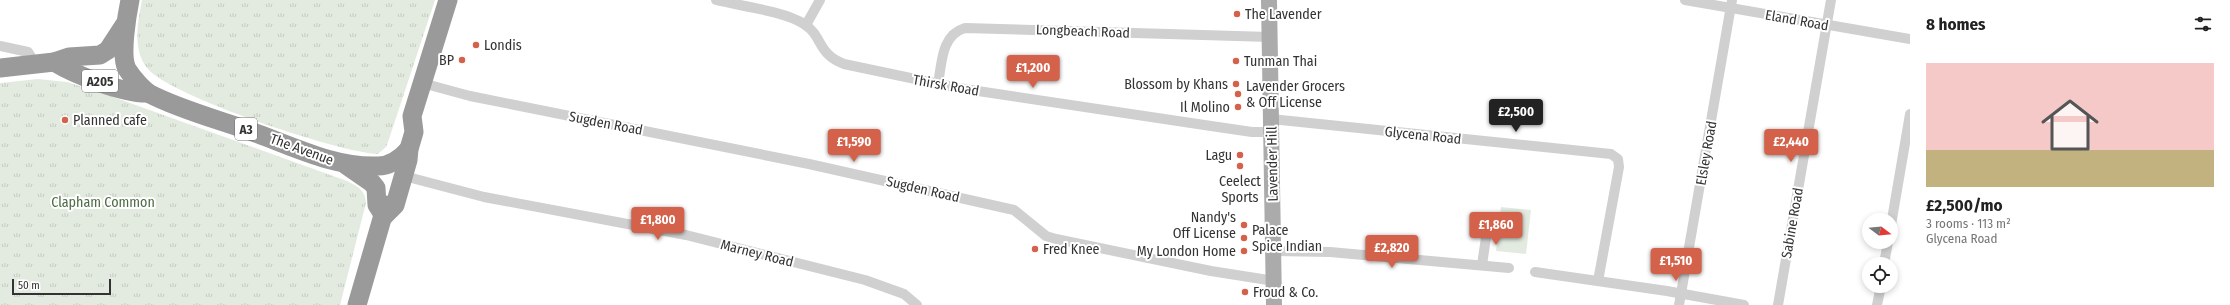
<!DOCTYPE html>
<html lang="en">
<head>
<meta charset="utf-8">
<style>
	:root { --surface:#fff; --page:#f6f6f6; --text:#222; --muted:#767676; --line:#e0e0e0; --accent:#d4624b }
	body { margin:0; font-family:"Fira Sans Condensed",sans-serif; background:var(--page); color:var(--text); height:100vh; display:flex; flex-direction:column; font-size:15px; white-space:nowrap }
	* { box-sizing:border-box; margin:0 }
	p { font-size:13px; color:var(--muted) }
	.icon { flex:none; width:22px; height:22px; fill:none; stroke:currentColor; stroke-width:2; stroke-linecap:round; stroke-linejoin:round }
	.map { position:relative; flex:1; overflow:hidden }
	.details { display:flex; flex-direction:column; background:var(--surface); width:320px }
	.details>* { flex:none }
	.needle { width:26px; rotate:106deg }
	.buttons { position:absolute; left:1862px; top:213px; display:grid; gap:8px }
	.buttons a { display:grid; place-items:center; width:36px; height:36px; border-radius:50%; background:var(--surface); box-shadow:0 2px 6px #0003; font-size:20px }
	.scale { position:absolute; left:12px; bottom:10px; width:99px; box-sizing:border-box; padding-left:4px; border:2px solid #333; border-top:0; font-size:11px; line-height:14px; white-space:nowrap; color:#333; -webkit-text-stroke:3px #fff; paint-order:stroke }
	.price { position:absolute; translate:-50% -34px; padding:0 9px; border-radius:4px; background:var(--accent); color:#fff; font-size:13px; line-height:26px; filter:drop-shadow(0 1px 2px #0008) }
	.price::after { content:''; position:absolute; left:50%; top:24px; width:12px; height:9px; margin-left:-6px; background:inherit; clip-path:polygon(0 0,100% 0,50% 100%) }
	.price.current { background:#222; color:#fff }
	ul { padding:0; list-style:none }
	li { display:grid; align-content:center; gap:8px; height:212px; padding:0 16px }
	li+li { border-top:1px solid var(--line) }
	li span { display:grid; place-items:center; height:124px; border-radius:0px; color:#555 }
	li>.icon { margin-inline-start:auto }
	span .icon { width:72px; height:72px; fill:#fffc; stroke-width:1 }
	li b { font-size:17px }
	h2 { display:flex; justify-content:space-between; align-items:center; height:48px; padding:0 16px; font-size:17px }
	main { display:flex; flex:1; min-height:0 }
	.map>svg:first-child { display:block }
</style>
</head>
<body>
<main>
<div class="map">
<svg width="1910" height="305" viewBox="0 0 1910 305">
	<defs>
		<pattern id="park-tufts" width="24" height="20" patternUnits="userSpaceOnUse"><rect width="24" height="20" fill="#e3ebe0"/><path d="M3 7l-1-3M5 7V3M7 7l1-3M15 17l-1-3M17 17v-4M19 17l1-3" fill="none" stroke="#c3cac1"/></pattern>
	</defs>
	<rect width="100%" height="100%" fill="#fff"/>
	<polygon fill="#e3ebe0" points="1501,207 1531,210 1526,254 1496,251"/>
	<g fill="url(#park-tufts)">
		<path d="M142,0H435L389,139L386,147L378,154C340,153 169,96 147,68C132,49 138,21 142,0Z"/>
		<path d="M38,79L67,82L105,94L347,181C359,187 365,190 366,203L340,305H0V83Z"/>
	</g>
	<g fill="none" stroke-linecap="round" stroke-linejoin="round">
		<g stroke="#d0d0d0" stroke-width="10">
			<path d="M716,0C740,6 784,11 804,24C823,36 817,54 844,64L958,88L1211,126L1252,132H1271"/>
			<polyline points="1685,0 1910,39"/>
			<polyline points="806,25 820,0"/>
			<polyline points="0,46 28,52 35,63"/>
			<polyline points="422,83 470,96 809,164 1014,210 1046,236 1056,239 1211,271 1274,281"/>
			<path d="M938,84C942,63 941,35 965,28L1270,37"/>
			<polyline points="1271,119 1611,154 1618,159 1619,167 1598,281"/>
			<polyline points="404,176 484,197 686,235 865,280 904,294 917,305"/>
			<polyline points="1891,225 1910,114"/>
			<polyline points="1274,251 1330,252 1509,268"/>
			<polyline points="1884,264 1888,242"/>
			<polyline points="1482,265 1488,224"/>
			<polyline points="1535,272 1667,291 1744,305"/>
			<polyline points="1679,305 1732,0"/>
			<polyline points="1778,305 1831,0"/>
			<polyline points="1877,305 1881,286"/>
		</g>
		<polyline stroke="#ababab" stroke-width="16" points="1269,0 1274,305"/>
		<g stroke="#9a9a9a" stroke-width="19">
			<path d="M130,0C127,15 120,56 127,69C132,77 142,89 150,94C181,110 217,119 250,131C290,145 334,168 378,166C390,166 401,158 409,149"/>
			<path d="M54,62C75,75 124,94 148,93"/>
			<polyline points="0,68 54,62 69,57 100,55 108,50 125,24"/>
			<polyline points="346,165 372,183 376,188 377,205 384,216"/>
			<polyline points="384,216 395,205 408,160 409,149 414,132 412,116 448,0"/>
			<polyline points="357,305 386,205"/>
		</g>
	</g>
	<g fill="#d4624b" stroke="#fff" stroke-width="1.5">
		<circle cx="1237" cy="14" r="4"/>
		<circle cx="476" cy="45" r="4"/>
		<circle cx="462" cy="60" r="4"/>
		<circle cx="1236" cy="61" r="4"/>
		<circle cx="1236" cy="84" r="4"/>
		<circle cx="1238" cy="94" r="4"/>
		<circle cx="1238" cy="107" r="4"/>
		<circle cx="65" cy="120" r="4"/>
		<circle cx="1240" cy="155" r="4"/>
		<circle cx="1240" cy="166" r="4"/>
		<circle cx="1244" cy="225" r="4"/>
		<circle cx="1244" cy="238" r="4"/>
		<circle cx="1035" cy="249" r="4"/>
		<circle cx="1244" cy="251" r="4"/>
		<circle cx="1245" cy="292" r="4"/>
	</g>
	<g text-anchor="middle" stroke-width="4" stroke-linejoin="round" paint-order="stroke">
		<g fill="#fff" stroke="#707070" stroke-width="1">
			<rect x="82" y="70" width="36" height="22" rx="3"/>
			<rect x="235" y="118" width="22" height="22" rx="3"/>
		</g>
		<g font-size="13" font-weight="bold" fill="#333">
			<text x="100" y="86">A205</text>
			<text x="246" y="134">A3</text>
		</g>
		<g font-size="14" fill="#333" stroke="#fff" text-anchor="start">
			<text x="1245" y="19">The Lavender</text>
			<text x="484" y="50">Londis</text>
			<text x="454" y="65" text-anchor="end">BP</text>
			<text x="1244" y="66">Tunman Thai</text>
			<text x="1228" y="89" text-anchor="end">Blossom by Khans</text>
			<text x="1246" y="91">Lavender Grocers<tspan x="1246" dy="16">&amp; Off License</tspan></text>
			<text x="1230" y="112" text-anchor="end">Il Molino</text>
			<text x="73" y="125">Planned cafe</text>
			<text x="1232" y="160" text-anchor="end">Lagu</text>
			<text x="1240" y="186" text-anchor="middle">Ceelect<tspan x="1240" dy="16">Sports</tspan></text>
			<text x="1236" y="222" text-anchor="end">Nandy's<tspan x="1236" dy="16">Off License</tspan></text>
			<text x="1252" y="235">Palace<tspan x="1252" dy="16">Spice Indian</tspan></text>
			<text x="1043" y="254">Fred Knee</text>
			<text x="1236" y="256" text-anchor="end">My London Home</text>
			<text x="1253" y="297">Froud &amp; Co.</text>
		</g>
		<g font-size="14" fill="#333" stroke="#fff">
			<text transform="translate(1797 20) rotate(10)" y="5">Eland Road</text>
			<text transform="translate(1083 31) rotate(2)" y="5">Longbeach Road</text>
			<text transform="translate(946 85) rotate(10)" y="5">Thirsk Road</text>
			<text transform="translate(606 123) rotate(11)" y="5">Sugden Road</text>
			<text transform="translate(1423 135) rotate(6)" y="5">Glycena Road</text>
			<text transform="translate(302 149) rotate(20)" y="5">The Avenue</text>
			<text transform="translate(1706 153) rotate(-80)" y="5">Elsley Road</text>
			<text transform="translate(1272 164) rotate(-91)" y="5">Lavender Hill</text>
			<text transform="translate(923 189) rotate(13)" y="5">Sugden Road</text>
			<text transform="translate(1792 223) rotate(-80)" y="5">Sabine Road</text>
			<text transform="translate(757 253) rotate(14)" y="5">Marney Road</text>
		</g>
		<g font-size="14" fill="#4d6b44" stroke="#fff">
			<text x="103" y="207">Clapham Common</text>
		</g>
	</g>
</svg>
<div class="buttons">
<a><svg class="needle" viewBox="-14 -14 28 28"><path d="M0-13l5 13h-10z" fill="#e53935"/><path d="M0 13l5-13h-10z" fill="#767676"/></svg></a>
<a><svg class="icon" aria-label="locate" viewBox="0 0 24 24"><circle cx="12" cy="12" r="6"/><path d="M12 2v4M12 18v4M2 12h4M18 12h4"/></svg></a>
</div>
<div class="scale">50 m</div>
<b class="price" style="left:1033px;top:89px">£1,200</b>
<b class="price current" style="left:1516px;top:133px">£2,500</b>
<b class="price" style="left:854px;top:163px">£1,590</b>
<b class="price" style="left:1791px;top:163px">£2,440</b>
<b class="price" style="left:658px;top:241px">£1,800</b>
<b class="price" style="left:1496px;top:246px">£1,860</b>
<b class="price" style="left:1392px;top:269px">£2,820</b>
<b class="price" style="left:1676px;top:282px">£1,510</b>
</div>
<section class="details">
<h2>8 homes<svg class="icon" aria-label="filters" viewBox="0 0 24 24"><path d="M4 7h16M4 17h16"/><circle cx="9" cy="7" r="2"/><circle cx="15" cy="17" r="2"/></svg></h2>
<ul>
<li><span style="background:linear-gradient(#f6c9c9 70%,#c2b280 0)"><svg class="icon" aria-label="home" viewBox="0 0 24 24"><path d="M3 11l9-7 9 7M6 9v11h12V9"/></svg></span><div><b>£2,500/mo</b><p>3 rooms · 113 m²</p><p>Glycena Road</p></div></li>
</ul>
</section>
</main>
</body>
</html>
